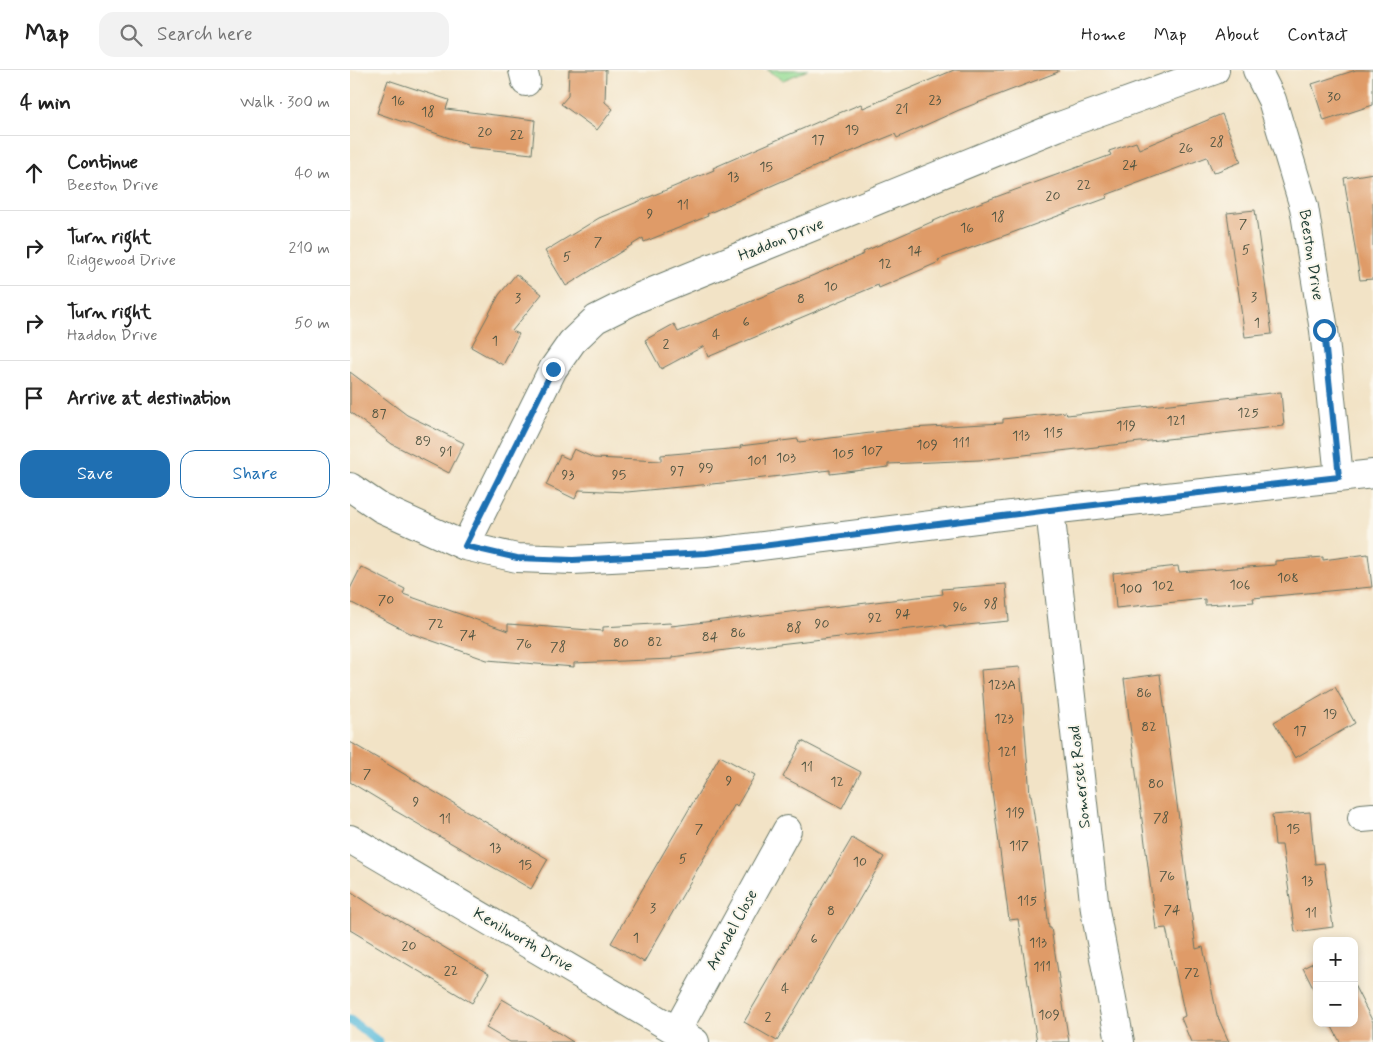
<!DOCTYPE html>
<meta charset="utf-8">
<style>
:root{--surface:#fff;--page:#f2f2f2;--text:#222;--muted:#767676;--line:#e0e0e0;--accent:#1f6fb2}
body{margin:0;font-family:Mynerve,sans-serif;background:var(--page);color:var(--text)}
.controls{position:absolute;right:15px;bottom:15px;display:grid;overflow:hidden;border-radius:10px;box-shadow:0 2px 8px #0003}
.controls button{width:45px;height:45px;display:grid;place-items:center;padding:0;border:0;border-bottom:1px solid var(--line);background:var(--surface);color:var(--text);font:25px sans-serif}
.stop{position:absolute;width:15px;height:15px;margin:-11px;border:4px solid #1f6fb2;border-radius:50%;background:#fff}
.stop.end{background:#1f6fb2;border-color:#fff;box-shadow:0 1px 5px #0008}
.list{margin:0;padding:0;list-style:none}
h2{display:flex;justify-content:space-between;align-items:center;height:65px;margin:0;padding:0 20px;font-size:21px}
h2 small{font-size:16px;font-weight:400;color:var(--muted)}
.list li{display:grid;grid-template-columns:32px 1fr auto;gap:15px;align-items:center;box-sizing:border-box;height:75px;padding:0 20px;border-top:1px solid var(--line)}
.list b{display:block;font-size:19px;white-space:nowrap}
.list p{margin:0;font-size:16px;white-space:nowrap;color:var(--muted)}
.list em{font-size:16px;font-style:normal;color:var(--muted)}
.actions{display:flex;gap:10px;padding:15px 20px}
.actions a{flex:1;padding:11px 0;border:1px solid var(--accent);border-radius:15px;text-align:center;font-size:18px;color:var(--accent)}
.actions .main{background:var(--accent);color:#fff}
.icon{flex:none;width:28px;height:28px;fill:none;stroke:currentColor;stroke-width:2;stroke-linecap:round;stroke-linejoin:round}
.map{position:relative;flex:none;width:1023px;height:972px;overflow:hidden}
header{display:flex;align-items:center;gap:30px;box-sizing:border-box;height:70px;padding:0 25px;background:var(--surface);border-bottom:1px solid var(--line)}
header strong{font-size:24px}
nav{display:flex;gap:28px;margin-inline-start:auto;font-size:18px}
.search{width:350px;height:45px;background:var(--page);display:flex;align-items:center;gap:12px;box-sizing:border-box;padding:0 18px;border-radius:15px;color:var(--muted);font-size:19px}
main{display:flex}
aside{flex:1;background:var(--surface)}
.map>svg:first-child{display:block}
.green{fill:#96dc95;stroke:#5a8c64}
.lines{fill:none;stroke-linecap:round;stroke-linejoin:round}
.stream{stroke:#5ebddc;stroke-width:9}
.building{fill:#df9b68}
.street-casing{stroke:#697767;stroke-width:30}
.street{stroke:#fff;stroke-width:28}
.route{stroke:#1f6fb2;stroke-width:6}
.labels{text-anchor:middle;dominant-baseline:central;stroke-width:4;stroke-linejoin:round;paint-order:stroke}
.number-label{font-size:14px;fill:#4f5441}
.street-label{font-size:16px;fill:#1f3d34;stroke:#fbf7ec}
</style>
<header>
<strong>Map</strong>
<div class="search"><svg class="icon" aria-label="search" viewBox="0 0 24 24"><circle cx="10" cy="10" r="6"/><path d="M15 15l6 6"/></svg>Search here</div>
<nav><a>Home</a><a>Map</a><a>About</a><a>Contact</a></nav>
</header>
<main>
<aside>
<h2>4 min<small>Walk · 300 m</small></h2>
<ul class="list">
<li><svg class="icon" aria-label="ahead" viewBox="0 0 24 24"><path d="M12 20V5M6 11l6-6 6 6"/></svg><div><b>Continue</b><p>Beeston Drive</p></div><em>40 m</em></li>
<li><svg class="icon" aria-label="right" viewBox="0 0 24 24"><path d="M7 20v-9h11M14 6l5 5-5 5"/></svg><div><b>Turn right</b><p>Ridgewood Drive</p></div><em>210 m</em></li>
<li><svg class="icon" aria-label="right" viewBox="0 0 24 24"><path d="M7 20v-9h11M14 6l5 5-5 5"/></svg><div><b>Turn right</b><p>Haddon Drive</p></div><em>50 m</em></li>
<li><svg class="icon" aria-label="arrive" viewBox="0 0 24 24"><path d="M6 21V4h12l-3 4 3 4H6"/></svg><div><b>Arrive at destination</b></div></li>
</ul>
<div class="actions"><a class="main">Save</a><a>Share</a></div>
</aside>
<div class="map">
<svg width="1023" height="972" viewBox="0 0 1023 972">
<rect width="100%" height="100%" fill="#fbf7ec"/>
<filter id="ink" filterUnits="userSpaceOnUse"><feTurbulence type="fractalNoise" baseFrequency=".02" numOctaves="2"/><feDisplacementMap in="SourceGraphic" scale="10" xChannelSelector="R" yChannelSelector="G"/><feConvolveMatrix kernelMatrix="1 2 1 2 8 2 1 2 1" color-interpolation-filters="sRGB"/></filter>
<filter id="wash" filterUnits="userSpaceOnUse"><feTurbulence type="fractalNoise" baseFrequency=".0096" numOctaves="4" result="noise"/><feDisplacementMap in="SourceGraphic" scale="20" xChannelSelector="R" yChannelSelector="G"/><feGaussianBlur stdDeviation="1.12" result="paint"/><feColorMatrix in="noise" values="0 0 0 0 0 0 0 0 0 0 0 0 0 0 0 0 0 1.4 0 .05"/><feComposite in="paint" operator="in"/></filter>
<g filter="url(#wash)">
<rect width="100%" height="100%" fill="#f2e3c6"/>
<path class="green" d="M417,0h41l-25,10z"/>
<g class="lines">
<path class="stream" d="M0,950l29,22"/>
</g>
<g id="blocks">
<path class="building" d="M219,0h37l-1,32 8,7 -16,21 -36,-26 7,-8z
M604,0h104v2l-99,38 -62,28 -2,-4 -67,27 -121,53 1,2 -64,26 -1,-4 -77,48 -21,-35 54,-33 115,-48 -1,-2 114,-50 34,-14 2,4z
M1006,0h17v35l-49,16 -12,-37z
M38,10l61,20 -3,9 89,11 -3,34 -65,-7v-3l-90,-31z
M872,44l19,48 -28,11 -6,-16 -101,38 1,3 -169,62 1,2 -60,26 -1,-3 -170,72 -4,-11 -43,23 -16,-29 29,-16 4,8 186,-78 -1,-2 89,-39 159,-58 -2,-4 27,-9 3,7z
M1023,103v106l-13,1 -16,-102z
M905,140l17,124 -27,3 -18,-124z
M166,204l26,20 -30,37 7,3 -16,31 -32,-18 28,-52z
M0,302l57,43 57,28 -15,30 -57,-29 -42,-32z
M931,322l3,34 -305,34 -91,4v3l-58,7v-4l-108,13 -95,9 -48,-2 -4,9 -29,-14 14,-30 9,4 5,-10 20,9 67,3v-6l80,-7 -1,-2 58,-7 1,3 111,-14 93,-5v-4l63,-7 1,3z
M1018,484l4,33 -119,11 1,4 -49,3v-6l-89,9 -3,-35 65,-7 1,6 96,-7v-4l48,-4v3z
M11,497l44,22 -2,5 105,37v-7l95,7v-4l67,-4 1,3 272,-32 -1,-5 64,-5 3,37 -64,6v-2l-219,25 -54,7v2l-98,4v4l-87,-7 -77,-27 -60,-31v-13z
M670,597l10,128h1l12,81 6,52h2l18,114h-32l-19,-123 -9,1 -21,-160 -7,-90z
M810,604l36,275 7,-2 14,68 12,27h-38l-10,-24 4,-2 -19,-88 -10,1 -32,-250z
M985,617l20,36 -60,35 -21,-36z
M452,671l59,31 -19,36 -59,-31z
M0,672l198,117 -17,30 -139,-80 1,-1 -43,-26z
M370,686l35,19 -18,31 -2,-2 -91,158 -33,-19z
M960,742l5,52 9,-1 9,64 -38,5 -13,-87h-7l-3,-30z
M502,768l32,19 -107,184 -33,-19z
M0,821l37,24 1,-1 101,60 -17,29 -122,-73z
M967,891v35l-14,-28z
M1004,915l19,37v20h-33l-10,-19h24z
M152,929l38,22 33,21h-63l-24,-14z"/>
</g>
</g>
<g filter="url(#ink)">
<use href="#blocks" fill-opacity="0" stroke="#697767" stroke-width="1"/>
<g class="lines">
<g class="street-casing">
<path id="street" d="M173,0l3,12
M907,0l15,30 32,107 20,123 15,147
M0,417l31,21 84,38 52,12 56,2 133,-7 344,-43 323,-36
M700,440l45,400 25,132
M115,476l88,-177 19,-27 24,-23 44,-22 417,-170 158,-57
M1012,748l11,-1
M0,769l345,203
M327,960l110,-200"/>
</g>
<use href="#street" class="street"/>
</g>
</g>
<g class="lines" filter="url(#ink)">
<path class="route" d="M203,299l-88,177 52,12 56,2 133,-7 344,-43 289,-33 -15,-147"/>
</g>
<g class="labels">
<g class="number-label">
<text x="984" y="27">30</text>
<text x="585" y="30">23</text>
<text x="48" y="31">16</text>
<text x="552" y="39">21</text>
<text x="78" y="42">18</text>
<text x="502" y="60">19</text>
<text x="135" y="62">20</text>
<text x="167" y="65">22</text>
<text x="468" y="70">17</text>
<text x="867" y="72">28</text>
<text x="836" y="78">26</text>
<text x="780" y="95">24</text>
<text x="416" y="97">15</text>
<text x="383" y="107">13</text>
<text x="734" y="115">22</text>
<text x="703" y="126">20</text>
<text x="333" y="135">11</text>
<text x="300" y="144">9</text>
<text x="648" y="147">18</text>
<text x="893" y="154">7</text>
<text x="617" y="158">16</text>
<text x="248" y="172">7</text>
<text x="896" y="180">5</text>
<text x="565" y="181">14</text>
<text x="217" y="187">5</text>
<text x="535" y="194">12</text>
<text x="481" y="217">10</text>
<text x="904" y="227">3</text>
<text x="168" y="228">3</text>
<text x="451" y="229">8</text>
<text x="396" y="252">6</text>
<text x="907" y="253">1</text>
<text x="366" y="265">4</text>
<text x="145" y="271">1</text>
<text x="316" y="274">2</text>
<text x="898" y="343">125</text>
<text x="29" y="344">87</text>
<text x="826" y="351">121</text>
<text x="776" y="356">119</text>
<text x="703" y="363">115</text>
<text x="671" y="366">113</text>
<text x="73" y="371">89</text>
<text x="611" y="373">111</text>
<text x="577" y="375">109</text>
<text x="522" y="381">107</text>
<text x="96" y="382">91</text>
<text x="493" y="384">105</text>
<text x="436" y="388">103</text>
<text x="407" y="391">101</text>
<text x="356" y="398">99</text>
<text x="327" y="401">97</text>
<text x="218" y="405">93</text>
<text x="269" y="405">95</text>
<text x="938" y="508">108</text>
<text x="890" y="515">106</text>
<text x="813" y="516">102</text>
<text x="781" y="519">100</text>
<text x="36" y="530">70</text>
<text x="641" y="534">98</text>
<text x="610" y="537">96</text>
<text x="553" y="544">94</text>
<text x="525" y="548">92</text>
<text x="86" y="554">72</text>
<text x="472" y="554">90</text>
<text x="444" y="558">88</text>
<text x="388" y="563">86</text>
<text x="118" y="565">74</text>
<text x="360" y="567">84</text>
<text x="305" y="572">82</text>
<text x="271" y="573">80</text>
<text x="174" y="574">76</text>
<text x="208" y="577">78</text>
<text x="652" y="615">123A</text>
<text x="794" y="623">86</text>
<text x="980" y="644">19</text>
<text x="654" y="649">123</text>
<text x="799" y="657">82</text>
<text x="950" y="661">17</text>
<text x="657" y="682">121</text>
<text x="457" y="697">11</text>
<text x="17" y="704">7</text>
<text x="379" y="711">9</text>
<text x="487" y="712">12</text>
<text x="806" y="714">80</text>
<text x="66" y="732">9</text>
<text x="665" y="743">119</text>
<text x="811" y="748">78</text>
<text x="95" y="749">11</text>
<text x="349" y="759">7</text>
<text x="943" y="759">15</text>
<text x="669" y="776">117</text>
<text x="145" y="778">13</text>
<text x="333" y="789">5</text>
<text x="510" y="792">10</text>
<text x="175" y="795">15</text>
<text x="817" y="806">76</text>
<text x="957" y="811">13</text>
<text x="677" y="831">115</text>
<text x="303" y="838">3</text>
<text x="822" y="840">74</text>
<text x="481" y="841">8</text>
<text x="961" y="843">11</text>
<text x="286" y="868">1</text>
<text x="464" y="869">6</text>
<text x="688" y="873">113</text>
<text x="59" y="876">20</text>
<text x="692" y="897">111</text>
<text x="101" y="901">22</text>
<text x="842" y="903">72</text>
<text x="435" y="919">4</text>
<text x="699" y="945">109</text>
<text x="418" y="947">2</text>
</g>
<g class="street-label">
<text transform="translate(431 170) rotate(-22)">Haddon Drive</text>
<text transform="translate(961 185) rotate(81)">Beeston Drive</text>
<text transform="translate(730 707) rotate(-96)">Somerset Road</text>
<text transform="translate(382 860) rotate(-61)">Arundel Close</text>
<text transform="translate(173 870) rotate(30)">Kenilworth Drive</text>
</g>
</g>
</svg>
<div class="controls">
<button>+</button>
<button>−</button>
</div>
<div class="stop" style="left:974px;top:260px"></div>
<div class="stop end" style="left:203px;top:299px"></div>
</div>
</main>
